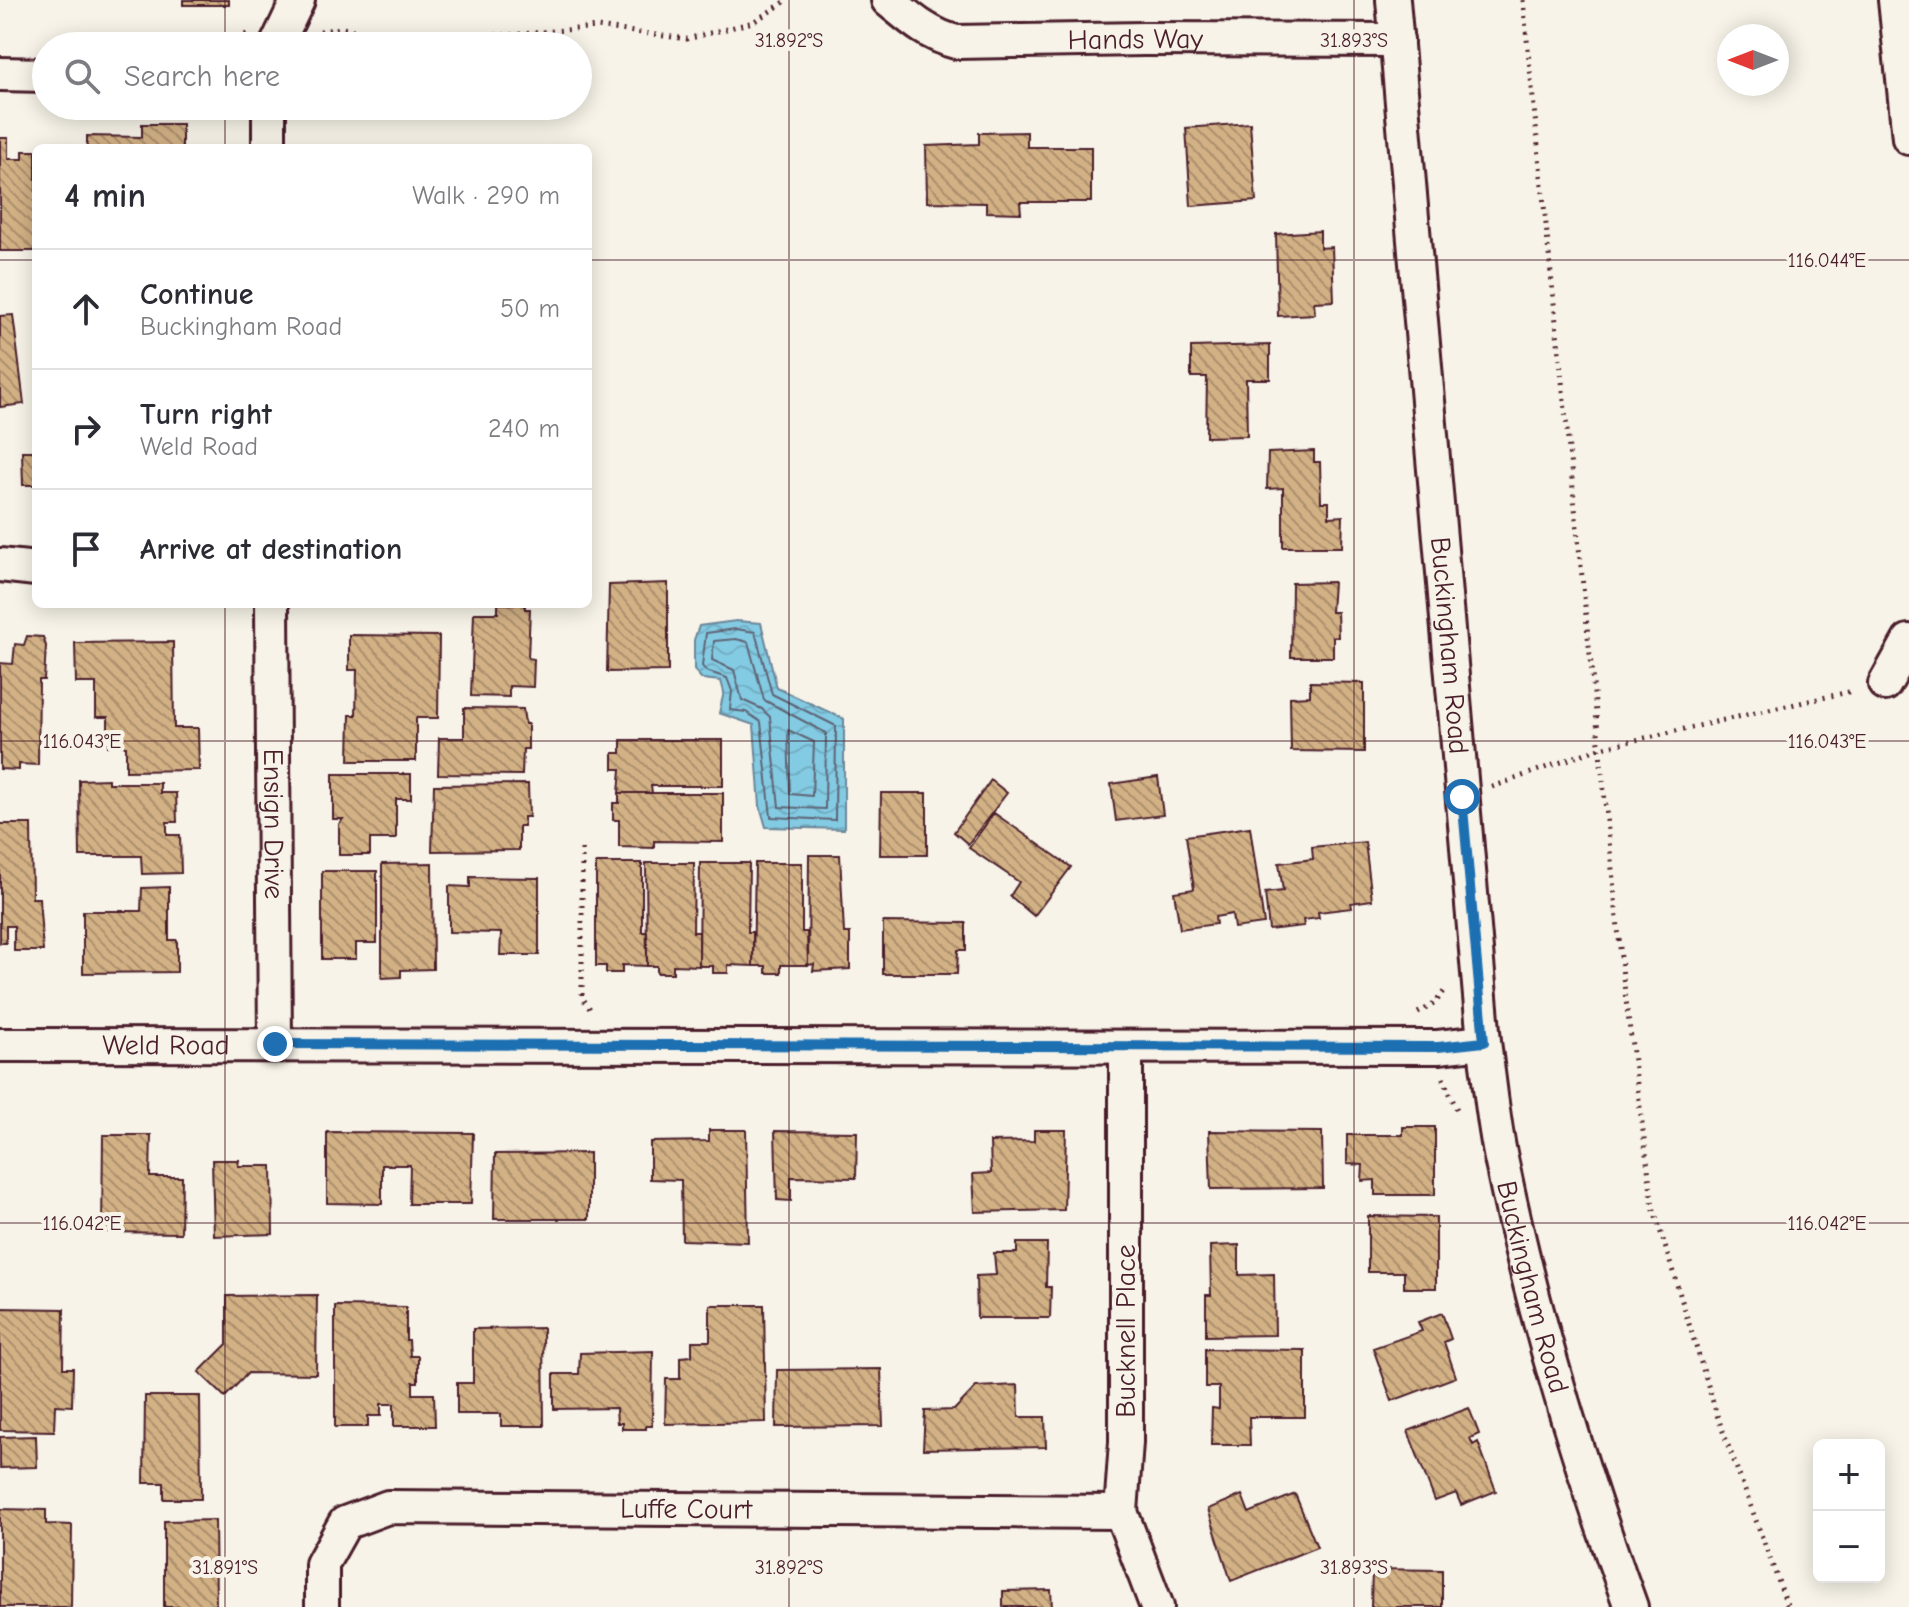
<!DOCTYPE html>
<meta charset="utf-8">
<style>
:root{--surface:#fff;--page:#f2f2f3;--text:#2b2b33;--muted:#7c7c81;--line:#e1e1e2}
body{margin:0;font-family:"Comic Neue",sans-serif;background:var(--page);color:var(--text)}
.controls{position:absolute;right:24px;bottom:24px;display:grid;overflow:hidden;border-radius:12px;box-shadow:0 4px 20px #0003}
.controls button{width:72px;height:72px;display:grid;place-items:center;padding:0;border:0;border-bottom:2px solid var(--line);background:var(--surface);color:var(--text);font:40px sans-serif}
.compass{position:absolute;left:1717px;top:24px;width:72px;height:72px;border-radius:50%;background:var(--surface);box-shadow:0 4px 20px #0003;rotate:270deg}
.stop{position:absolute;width:24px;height:24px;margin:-18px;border:6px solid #1f6fb2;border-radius:50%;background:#fff}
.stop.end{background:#1f6fb2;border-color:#fff;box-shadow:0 2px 8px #0008}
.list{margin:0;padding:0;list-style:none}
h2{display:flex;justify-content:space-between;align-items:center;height:104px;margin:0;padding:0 32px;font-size:34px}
h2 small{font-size:26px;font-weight:400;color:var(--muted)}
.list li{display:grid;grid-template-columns:52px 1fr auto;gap:24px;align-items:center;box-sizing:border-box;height:120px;padding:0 32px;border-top:2px solid var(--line)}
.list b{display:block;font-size:30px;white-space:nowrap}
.list p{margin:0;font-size:26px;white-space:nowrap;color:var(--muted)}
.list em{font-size:26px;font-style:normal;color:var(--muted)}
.icon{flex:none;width:44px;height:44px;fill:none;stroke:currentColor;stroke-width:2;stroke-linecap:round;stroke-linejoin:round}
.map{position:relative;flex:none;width:1909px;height:1607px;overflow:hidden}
.search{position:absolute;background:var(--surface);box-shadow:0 4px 20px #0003;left:32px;top:32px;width:560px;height:88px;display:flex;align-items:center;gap:20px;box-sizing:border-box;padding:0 28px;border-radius:44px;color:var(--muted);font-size:30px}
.panel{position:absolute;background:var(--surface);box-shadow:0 4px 20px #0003;left:32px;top:144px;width:560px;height:464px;border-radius:12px}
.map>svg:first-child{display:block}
.water{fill:url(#water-waves);stroke:#6c8699;stroke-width:2}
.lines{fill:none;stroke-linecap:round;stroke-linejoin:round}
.shore{stroke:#606475;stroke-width:2}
.building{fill:url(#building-back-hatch);stroke:#4a1f2b;stroke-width:2}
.street-casing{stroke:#4a1f2b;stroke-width:38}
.path{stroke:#4a1f2b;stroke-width:5;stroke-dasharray:2 6;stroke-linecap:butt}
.street{stroke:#f7f3e8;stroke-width:32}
.route{stroke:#1f6fb2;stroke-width:10}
.ticks{fill:none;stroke:#4a1f2b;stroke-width:2;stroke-opacity:0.45}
.labels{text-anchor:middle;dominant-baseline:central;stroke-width:8;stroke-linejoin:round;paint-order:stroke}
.street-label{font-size:28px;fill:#4a1f2b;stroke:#f7f3e8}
.ticks-label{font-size:20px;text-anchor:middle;fill:#4a1f2b;stroke:#f7f3e8;stroke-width:8;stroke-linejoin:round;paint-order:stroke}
</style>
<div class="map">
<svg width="1909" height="1607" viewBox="0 0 1909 1607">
<defs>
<pattern id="water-waves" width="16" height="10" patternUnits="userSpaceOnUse" patternTransform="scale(2)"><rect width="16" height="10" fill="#82cbe3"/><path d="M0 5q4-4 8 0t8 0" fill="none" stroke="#72aec3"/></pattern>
<pattern id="building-back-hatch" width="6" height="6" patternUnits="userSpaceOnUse" patternTransform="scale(2)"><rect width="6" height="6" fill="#d2b185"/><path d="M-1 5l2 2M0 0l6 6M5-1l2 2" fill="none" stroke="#ac8f6d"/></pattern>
</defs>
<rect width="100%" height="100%" fill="#f7f3e8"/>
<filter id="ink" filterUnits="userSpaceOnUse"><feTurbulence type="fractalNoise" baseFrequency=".0125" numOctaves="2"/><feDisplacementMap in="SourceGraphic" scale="16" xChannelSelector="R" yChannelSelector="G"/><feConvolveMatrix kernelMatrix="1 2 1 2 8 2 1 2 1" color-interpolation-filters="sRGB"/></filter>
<g filter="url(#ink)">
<path class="water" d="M736,621l25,2 16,65 67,31v110l-78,-2 -6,-21 -6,-81 -35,-12 5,-21 -3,-11 -19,-2 -8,-9v-30l5,-14z"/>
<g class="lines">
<path class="shore" d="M736,629l19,3 17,62 64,32 -1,94 -64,-3 -10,-95 -15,-10 -16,-2 2,-19 -5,-13 -21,-7 -4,-5 4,-33z
M736,639l12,3 16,58 62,33 -1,76 -46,-2 -9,-90 -8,-8 -20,-9 -8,-30 -22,-10 2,-19z
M788,730l26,12 -2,54 -22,-2z"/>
</g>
<path class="building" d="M183,0h46v5h-46z
M1250,123l6,78 -65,5 -5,-78z
M142,124h40v24h-95v-12l55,1z
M1027,132v15h64v55h-71l1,11 -35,-1v-9l-59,-1 -1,-56 53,-2v-11z
M0,138h8v21h15v-8h13v100h-36z
M1320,231v17l12,-1 2,54 -20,1 1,12 -37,2 -2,-82z
M13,315l11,89 -24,3v-91z
M1270,345v34h-24l1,57 -41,1 1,-60h-16v-30z
M22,451h14v34h-13z
M1314,451v11h6l1,40h8v15l14,-1 -1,31h-59v-59l-16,1 1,-36z
M1333,582l-2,30h6l1,25h-5v20h-42l1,-74z
M668,583v88l-61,1 2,-87z
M498,604h27v5h5l-2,49 6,1 -1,28 -24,-1v11l-38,-1 3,-83h24z
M349,635l90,1 -1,82h-22v43h-67l1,-46h6l1,-45h-8z
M27,636l16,1 3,9 -2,34h-5l-1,85 -19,-1v6l-19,-1v-106l13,1 2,-20 9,1z
M173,642l1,86h24l1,42 -73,1v-25h-18v-29h-12v-34h-20l-1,-40z
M1310,682l54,1v69l-73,-1 -1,-54 20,-1z
M464,708l59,1 2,15h3v25h-5l-1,26 -84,-1 1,-36h25z
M621,740h102v46h-72l1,7h-33l2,-24h-8v-16h8z
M333,774h78v25h-15v40h-26v16h-31v-31l4,-5h-10z
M1158,777l5,38 -47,6 -5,-37z
M108,779v4h52v10h16l1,29h-10v13h13l1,38 -39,1 -1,-18h-61l-1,-76z
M991,780l16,13 -39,51 -14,-12z
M528,784l1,33h-5v9h-5v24l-87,1 2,-66z
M619,793h104v49l-69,-1v7l-35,-1v-27h-6v-17h6z
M881,793h46v62h-47z
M994,813l77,54 -37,49 -24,-20 9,-14 -50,-34z
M0,824h31l1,74h7l4,53h-29v-25h-8v17h-6z
M1250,827l14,97 -30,4 -2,-14 -17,3 1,7 -36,5 -6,-37 20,-3 -8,-53z
M1365,842l7,58 -21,3 1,5 -34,4 1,6 -16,2 1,6 -35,4 -4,-37 18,-2 -4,-28 34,-4 -1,-12z
M809,855h31l4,78h6v36l-37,2 1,-7 -6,1z
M432,863l1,106 -32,1v7l-19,1v-114z
M596,863h46v69h5v34l-25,-1v8h-16v-7h-10z
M646,863h48l-1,69h6v34l-26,-1v8h-16v-7h-10z
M700,863h49l-1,69h5v34l-25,-1v8h-15v-7h-14z
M755,863h47v69h5l1,33h-27v8h-15v-7h-13z
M322,871h55v72h-21v16h-34z
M470,877l69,1v77h-39l1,-22 -52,-1v-46l21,1z
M169,887v53h8v32l-94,1v-62h58l1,-23z
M883,922l83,1v27h-8l-1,24h-74z
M1403,1127h32v68h-60v-15l-13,1 1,-16 -16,-1v-29h56z
M709,1130h37l2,112 -66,-2 -1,-60 -31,-1v-37l59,-1z
M1034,1130h32l-2,80 -89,2 -2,-38 18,-1 -1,-31 44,-1z
M775,1131l82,1 -1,46 -65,-1v24l-14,-1z
M1209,1131l113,1 1,56 -112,1z
M327,1132l146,1 -2,71h-62l1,-39h-28v39l-55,-1z
M103,1135h48l-1,42h32l-1,56 -79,-1z
M589,1153v66h-95l1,-65z
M212,1160h27l-1,6h34l1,68 -59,2z
M1368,1216l68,1v71h-32v-16h-36z
M1017,1243h30l-1,44h5l-1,31h-73l-1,-42 20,-1 -2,-22h23z
M1239,1245v30l35,-1 1,61 -69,1v-41h5l-1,-49z
M317,1295l-1,79 -68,-1 -23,24 -26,-25 28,-28v-48z
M710,1305h54l2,117 -101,2 1,-45h14v-22l12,-1v-15h18z
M335,1306l71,1v33h3l1,16h8v26h-5v12h21l1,32h-41v-22h-13v12h-13v11h-33z
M0,1308l64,1 -1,59h10l-1,38 -17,-1 -1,26 -54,-1z
M1442,1313l9,26 -7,3 12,35 -64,24 -19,-53 49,-17 -4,-9z
M543,1328l1,98h-43v-12h-44v-31h16v-54z
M1205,1349l100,1v67h-56l1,28h-39l1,-37 7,1v-22h-14z
M653,1351l-1,75h-6v3h-24v-6h-5l-1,-15 -62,1v-35h25l1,-21z
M881,1369l2,57 -107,1 1,-57z
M1018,1385l1,32h26l1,30 -123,2 2,-38 29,-1 22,-23z
M145,1396h55l1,103h-37v-16h-20z
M1469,1408l10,26 -9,4 3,7 5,-3 18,49 -35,14 -5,-12 -21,8 -27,-70z
M36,1436l1,31 -37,1v-31z
M1295,1494l22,53 -86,34 -23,-72 34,-14 7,18z
M0,1509l46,1v14l26,1 -1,82h-71z
M215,1520l1,87h-52v-86z
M1372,1569l70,1v37h-71z
M1051,1590l1,17h-49v-16z"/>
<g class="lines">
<g class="street-casing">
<g id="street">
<path id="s1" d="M888,0c22,18 40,35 68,42l188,-3 253,1"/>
<path id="s2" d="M1393,0l91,1042c6,40 9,81 18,121 31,151 76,299 129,444"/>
<path d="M1895,0l14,138"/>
<path d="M276,46l22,-46"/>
<path d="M0,74l46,1"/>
<path d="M269,106v42"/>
<path d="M0,565l36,4"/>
<path id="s3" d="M272,604l3,440"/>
<path d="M1885,684l24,-43"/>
<path id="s4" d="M0,1045l1438,2 46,-5"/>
<path d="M1126,1047v395l-5,70 36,95"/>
<path id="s5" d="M322,1607v-43l23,-41 43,-16 733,5"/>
</g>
</g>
<path class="path" d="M1523,0l100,977 30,230 65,211 70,189
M320,31l22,-3 44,8 125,-1 86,-8 90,12 66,-17 35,-22
M54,42l175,-1 18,-7
M1492,787l108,-39 253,-57
M582,849v148l10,15
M1418,1013l16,-9 12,-15
M1443,1078l15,34"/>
<use href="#street" class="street"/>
</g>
</g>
<g class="lines" filter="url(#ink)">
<path class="route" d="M275,1044l1163,3 46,-5 -22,-245"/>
</g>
<path class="ticks" d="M225,0v46M789,0v1607M1354,0v1607M225,106v42M0,260h36M588,260h1321M225,604v1003M0,741h1909M0,1223h1909"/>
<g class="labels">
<g class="street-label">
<text stroke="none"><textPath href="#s1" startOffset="260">Hands Way</textPath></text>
<text stroke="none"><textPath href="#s2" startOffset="648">Buckingham Road</textPath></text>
<text stroke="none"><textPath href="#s3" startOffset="220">Ensign Drive</textPath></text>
<text stroke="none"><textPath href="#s4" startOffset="166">Weld Road</textPath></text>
<text stroke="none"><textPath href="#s2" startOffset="1296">Buckingham Road</textPath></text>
<text transform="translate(1126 1331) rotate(-90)">Bucknell Place</text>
<text stroke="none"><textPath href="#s5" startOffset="434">Luffe Court</textPath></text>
</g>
</g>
<g class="ticks-label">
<text x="789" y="47">31.892°S</text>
<text x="1354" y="47">31.893°S</text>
<text x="1827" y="267">116.044°E</text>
<text x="1827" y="748">116.043°E</text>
<text x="82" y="748">116.043°E</text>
<text x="1827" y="1230">116.042°E</text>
<text x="82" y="1230">116.042°E</text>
<text x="225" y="1574">31.891°S</text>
<text x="789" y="1574">31.892°S</text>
<text x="1354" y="1574">31.893°S</text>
</g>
</svg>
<div class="controls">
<button>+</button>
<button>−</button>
</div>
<svg class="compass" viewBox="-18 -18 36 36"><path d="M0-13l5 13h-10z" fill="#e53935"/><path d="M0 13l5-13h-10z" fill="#7c7c81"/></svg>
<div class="stop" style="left:1462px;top:797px"></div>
<div class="stop end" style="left:275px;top:1044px"></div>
<div class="search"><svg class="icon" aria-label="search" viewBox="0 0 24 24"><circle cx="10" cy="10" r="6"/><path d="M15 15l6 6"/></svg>Search here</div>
<section class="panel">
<h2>4 min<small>Walk · 290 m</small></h2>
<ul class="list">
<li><svg class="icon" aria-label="ahead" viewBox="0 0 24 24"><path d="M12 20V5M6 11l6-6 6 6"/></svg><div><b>Continue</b><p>Buckingham Road</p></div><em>50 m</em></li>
<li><svg class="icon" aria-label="right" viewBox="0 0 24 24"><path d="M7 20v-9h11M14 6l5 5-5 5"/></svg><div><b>Turn right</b><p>Weld Road</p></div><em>240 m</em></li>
<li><svg class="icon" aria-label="arrive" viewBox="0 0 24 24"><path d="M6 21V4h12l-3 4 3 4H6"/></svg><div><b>Arrive at destination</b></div></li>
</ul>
</section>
</div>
